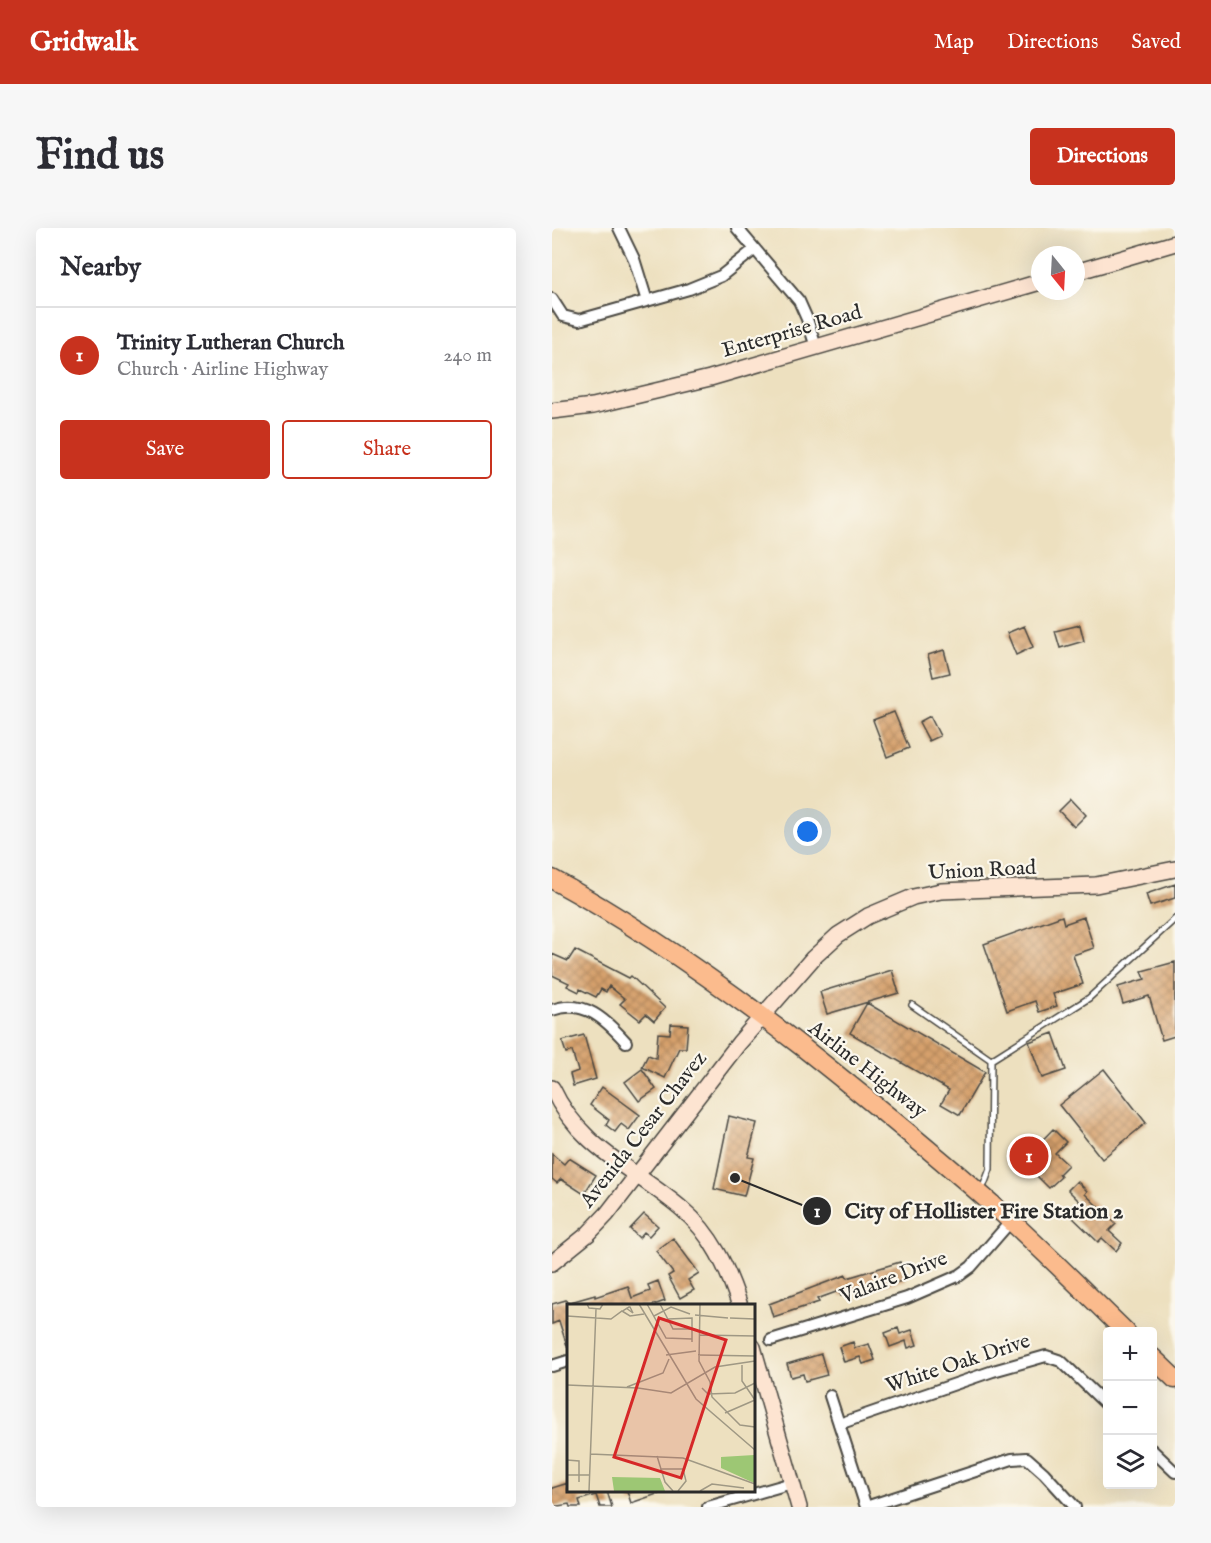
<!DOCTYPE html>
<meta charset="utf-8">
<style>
:root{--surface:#fff;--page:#f7f7f7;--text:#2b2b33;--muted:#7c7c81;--line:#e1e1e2;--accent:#c8321e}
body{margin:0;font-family:"IM FELL English",serif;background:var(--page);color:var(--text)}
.controls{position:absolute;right:18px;bottom:18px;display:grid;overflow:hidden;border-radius:6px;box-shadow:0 6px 24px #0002}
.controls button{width:54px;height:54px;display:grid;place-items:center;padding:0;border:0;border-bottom:2px solid var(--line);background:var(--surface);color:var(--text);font:30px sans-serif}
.compass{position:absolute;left:479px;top:18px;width:54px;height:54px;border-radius:50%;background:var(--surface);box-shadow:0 6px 24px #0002;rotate:162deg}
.you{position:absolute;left:256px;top:604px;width:21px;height:21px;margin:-15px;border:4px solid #fff;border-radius:50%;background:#1a73e8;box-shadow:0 0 0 9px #1a73e833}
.badge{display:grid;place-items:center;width:39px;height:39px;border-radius:50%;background:var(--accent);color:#fff;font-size:20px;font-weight:700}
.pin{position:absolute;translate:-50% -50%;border:3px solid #fff;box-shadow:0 2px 6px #0006}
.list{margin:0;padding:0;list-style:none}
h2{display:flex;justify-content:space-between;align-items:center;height:78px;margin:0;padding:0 24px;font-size:26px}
h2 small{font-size:20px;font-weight:400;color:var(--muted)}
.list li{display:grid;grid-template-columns:39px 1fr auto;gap:18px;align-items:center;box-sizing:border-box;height:96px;padding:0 24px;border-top:2px solid var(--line)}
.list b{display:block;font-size:22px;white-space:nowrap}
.list p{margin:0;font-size:20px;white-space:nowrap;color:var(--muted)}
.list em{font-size:20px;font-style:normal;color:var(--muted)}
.actions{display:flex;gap:12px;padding:18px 24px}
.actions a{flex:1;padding:14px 0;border:2px solid var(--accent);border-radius:6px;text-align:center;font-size:21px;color:var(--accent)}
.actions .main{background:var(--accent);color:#fff}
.icon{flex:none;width:33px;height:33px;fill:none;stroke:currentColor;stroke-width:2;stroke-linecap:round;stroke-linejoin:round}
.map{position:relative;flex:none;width:623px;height:1279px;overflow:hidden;border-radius:6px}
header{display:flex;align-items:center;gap:36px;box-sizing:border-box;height:84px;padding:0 30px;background:var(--accent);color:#fff}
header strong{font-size:28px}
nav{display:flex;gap:33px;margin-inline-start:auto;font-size:21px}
.intro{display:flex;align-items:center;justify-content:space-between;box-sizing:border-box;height:144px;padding:0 36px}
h1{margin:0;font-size:42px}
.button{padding:15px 27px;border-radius:6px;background:var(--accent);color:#fff;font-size:21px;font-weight:700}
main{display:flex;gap:36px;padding:0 36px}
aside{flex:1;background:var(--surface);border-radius:6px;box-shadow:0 6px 24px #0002}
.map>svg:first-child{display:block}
.building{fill:url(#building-cross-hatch)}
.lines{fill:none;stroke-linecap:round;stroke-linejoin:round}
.lane-casing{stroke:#484641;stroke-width:8}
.street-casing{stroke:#484641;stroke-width:14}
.secondary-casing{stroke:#484641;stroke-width:18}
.primary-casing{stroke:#484641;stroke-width:21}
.lane{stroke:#fff;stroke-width:5}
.street{stroke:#fff;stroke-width:10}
.secondary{stroke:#fde4d1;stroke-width:15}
.primary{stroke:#fbbb8d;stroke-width:18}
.labels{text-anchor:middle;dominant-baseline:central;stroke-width:4.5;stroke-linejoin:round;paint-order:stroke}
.street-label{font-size:21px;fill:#2b2b2b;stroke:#fbf7ec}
.inset-road{fill:none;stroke:#9f9884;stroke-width:1.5}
.view{fill:#d62828;fill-opacity:0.15;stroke:#d62828;stroke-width:3}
.inset-edge{fill:none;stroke:#2b2b2b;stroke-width:3}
.leader{fill:none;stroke:#2b2b2b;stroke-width:2}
.callout-dot{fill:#2b2b2b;stroke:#fbf7ec;stroke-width:2}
.mark-label{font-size:18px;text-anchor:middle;font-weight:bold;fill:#fff}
.callout-label{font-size:22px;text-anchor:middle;font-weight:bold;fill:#2b2b2b;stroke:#fbf7ec;stroke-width:4.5;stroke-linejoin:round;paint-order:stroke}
</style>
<header>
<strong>Gridwalk</strong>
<nav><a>Map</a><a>Directions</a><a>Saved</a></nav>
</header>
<div class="intro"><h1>Find us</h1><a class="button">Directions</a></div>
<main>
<aside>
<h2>Nearby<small></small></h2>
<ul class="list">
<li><span class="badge">1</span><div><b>Trinity Lutheran Church</b><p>Church · Airline Highway</p></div><em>240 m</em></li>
</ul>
<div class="actions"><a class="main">Save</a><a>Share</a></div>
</aside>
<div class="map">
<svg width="623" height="1279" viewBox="0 0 623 1279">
<defs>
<pattern id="building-cross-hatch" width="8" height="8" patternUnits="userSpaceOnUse" patternTransform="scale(1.5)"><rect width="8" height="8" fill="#d6a06c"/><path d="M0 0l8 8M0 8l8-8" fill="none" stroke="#ae8359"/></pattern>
</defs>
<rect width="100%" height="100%" fill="#fbf7ec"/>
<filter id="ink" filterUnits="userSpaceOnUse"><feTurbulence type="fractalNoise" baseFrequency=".0167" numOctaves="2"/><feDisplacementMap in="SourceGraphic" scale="12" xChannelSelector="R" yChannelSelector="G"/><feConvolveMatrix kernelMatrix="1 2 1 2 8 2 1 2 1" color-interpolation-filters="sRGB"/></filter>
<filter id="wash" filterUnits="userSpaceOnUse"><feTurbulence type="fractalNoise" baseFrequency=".008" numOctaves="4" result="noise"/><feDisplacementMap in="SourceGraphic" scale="24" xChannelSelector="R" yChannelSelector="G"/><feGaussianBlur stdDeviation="1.35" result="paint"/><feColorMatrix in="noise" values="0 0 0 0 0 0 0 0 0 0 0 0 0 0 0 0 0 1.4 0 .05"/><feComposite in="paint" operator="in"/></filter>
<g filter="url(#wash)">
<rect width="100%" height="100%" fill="#ede0bf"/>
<g id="blocks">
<path class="building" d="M528,397l4,16 -24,7 -5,-17z
M472,398l9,21 -17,8 -9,-22z
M392,422l6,23 -17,4 -5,-22z
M342,484l15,36 -22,9 -14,-37z
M378,488l10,20 -11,5 -10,-19z
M519,571l15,16 -12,12 -15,-16z
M623,656v14l-25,8 -4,-12z
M510,688l2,8 20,-7 10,31 -21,7 10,29 -30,10 4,12 -18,6 -4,-11 -28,10 -23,-67z
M23,722l54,28 2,-2 34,32 -11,13 -8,-7 -6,6 -20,-16 5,-5 -16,-13 -3,6 -5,-3 -5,8 -16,-8 -1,3 -12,-6 2,-3 -17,-8v-21l16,7z
M623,734v74l-13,4 -13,-44 -26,8 -5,-17 27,-8 -3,-8z
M340,742l7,23 -72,21 -7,-22z
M315,775l118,69 -25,43 -19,-11 8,-14 -99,-57z
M119,796l17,1 -2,23h-7l-14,30 -23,-11 6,-12 8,3 2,-25 12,1z
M501,805l13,37 -24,8 -13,-36z
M32,807l12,44 -23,7 -3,-12 8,-3 -6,-20 -6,2 -4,-12z
M90,841l14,20 -17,12 -14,-19z
M552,841l42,54 -44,36 -43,-54z
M50,859l38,28 -11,15 -8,-6 -6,8 -9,-7 3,-5 -19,-15z
M177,888l28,7 -9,34 6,1 -10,38 -30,-7z
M501,901l13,13 -11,11 13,12 -9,9 2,3 -12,11 -27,-27z
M0,926l12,10 5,-6 27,17 -12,19 -23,-15 -4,4 -5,-4z
M525,953l10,10 -2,3 31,30 -7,7 13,12 -6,8 -14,-13 -4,4 -27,-26 11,-12 -14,-14z
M92,986l14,12 -9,10 -5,-4 -5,6 -9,-9z
M121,1010l26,35 -11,7 6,10 -14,8 -12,-22 5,-3 -17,-22z
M348,1034l6,18 -39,10 -1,-3 -25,9 -2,-5 -22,8 2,3 -46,15 -4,-13 77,-29 1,3z
M106,1053l7,20 -14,5h-83v40h-1l-8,-25 -7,3v-20l14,-4 1,3 28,-8v2l33,-11 4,12 18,-7 -2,-6z
M346,1100l2,6 12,-4 5,15 -9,3 -2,-7 -16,6 -5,-14z
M301,1114l2,6 14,-4 6,16 -12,4 -3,-7 -16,5 -5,-15z
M269,1126l6,21 -22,6 -2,-7 -12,3 -4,-13z
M16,1255v8h39l5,16h-12l-4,-12 -17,5 2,7h-11l-1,-3 -17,3v-19z
M75,1263h36v1l-32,11z"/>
</g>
</g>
<g filter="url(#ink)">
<use href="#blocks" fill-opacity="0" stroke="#484641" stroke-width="1.5"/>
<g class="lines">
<g class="lane-casing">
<path id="lane" d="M360,777l79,55
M430,962l8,-21 1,-109 98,-62 86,-79"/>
</g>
<g class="street-casing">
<path id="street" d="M67,0l15,31 13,42
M185,0l62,73 8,18 9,28
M0,71l11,17 16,4 110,-31 32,-13 34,-27
M0,782c32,-12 54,10 74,32
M219,1112l136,-42 53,-23 11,-8 40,-46
M0,1138l16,-5
M278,1168l36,111
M287,1196l154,-53 53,-15 15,5 47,45
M600,1222l23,22
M156,1279l84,-24
M314,1279l146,-48 15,-1 17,15 31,34"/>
</g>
<g class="secondary-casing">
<path id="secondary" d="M524,44l99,-29
M0,183l41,-5 117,-28 330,-96
M0,860c28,61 82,80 130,121 30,25 46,60 58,97
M0,1035l36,-29 19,-20 132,-171 74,-85 25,-23 30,-19 45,-19 28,-6 155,-6 79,-16
M201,1119l46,160"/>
</g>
<g class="primary-casing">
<path id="primary" d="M0,651c88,48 170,106 249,167 72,57 142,114 210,175 39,36 77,74 115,111
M600,1129l23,22"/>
</g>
<use href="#lane" class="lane"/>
<use href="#street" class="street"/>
<use href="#secondary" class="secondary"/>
<use href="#primary" class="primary"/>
</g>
</g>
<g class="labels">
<g class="street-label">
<text transform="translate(240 104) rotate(-16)">Enterprise Road</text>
<text transform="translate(430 643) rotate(-3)">Union Road</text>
<text transform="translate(315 842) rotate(38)">Airline Highway</text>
<text transform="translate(92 902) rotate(-52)">Avenida Cesar Chavez</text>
<text transform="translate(342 1050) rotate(-21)">Valaire Drive</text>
<text transform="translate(406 1136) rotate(-18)">White Oak Drive</text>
</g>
</g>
<g transform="translate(15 1076)">
<rect width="188" height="188" fill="#ede0bf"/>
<path d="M187,151v28l-33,-15v-11zM45,173l48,1 5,13h-51z" fill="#9dc774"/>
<path class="inset-road" d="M20,0l2,4 11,1 3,-5M72,0l57,95 59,51M80,0l19,34 26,1M93,0l13,25h19M133,0l-1,57 11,21 2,15 28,28 15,2M56,7l1,-1 5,-3h1l3,6 -7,-5M128,11l33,3M0,12l44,3 11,-8 8,5 14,-2M87,12l17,-9 19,7M163,14l25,1M101,15l24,-1v24M132,31l56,1M99,51l30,-4M131,51l57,1M175,61v16l13,19M0,81l71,3 33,5 44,-26 40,-6M60,83l36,-14 6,-14M135,84l6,6 27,-1 20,-10M158,109l30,-13M23,150l93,4 72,26M90,152l8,26 8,9M0,156l12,1v21M93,165h23l3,12 -8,10M0,171h22M22,187l7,-182M133,187l12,-7 32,4"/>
<path class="view" d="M92,14l67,22 -45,138 -67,-21z"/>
<rect width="188" height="188" class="inset-edge"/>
</g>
<path class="leader" d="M183 950L265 983"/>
<g class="callout-dot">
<circle cx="183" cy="950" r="6"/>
<circle cx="265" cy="983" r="15"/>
</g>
<g class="mark-label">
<text x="265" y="989">1</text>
</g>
<g class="callout-label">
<text x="432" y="990">City of Hollister Fire Station 2</text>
</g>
</svg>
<div class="controls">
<button>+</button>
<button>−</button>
<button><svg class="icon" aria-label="layers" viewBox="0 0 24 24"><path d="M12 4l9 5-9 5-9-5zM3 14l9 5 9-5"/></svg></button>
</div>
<svg class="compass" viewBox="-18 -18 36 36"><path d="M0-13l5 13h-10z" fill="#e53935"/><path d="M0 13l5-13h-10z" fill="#7c7c81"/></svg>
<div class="you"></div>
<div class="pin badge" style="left:477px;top:928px">1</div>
</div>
</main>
